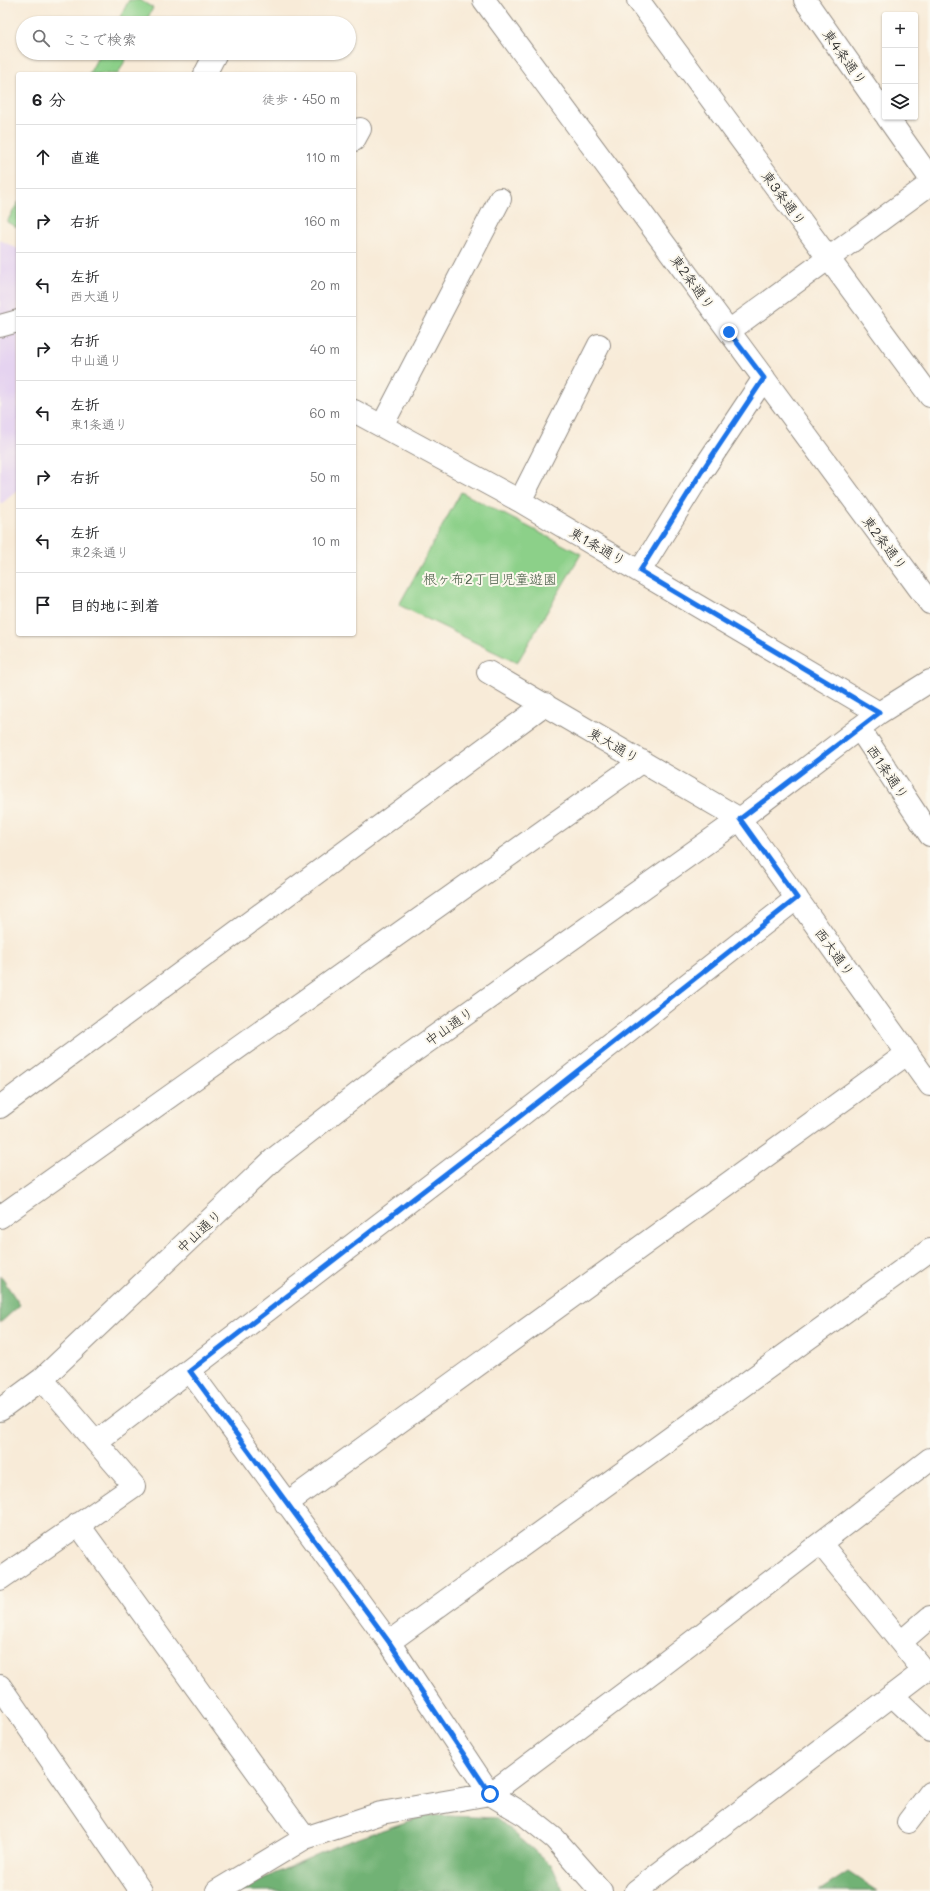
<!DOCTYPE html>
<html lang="ja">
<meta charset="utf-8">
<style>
:root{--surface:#fff;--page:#f6f6f6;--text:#202124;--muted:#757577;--line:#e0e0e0}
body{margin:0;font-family:Mali,"Klee One",sans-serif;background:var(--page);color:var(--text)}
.controls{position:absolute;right:12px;top:12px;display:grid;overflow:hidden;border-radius:4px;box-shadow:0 1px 3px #0004}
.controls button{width:36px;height:36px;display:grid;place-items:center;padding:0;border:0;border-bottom:1px solid var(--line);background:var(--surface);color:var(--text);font:20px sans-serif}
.stop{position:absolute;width:12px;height:12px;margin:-9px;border:3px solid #1a73e8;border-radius:50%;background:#fff}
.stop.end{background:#1a73e8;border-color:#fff;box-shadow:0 1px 4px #0008}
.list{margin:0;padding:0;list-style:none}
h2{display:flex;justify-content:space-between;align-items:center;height:52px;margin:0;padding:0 16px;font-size:17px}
h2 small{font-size:13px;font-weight:400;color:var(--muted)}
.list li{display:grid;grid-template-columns:26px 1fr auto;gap:12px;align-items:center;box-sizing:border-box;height:64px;padding:0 16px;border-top:1px solid var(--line)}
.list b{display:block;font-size:15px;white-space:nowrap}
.list p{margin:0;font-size:13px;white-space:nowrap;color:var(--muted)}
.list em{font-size:13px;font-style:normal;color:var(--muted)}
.icon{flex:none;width:22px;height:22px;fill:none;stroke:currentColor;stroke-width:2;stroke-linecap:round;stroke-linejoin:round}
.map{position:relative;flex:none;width:930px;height:1891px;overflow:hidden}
.search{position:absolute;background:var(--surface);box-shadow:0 1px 3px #0004;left:16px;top:16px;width:340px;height:44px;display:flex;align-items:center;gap:10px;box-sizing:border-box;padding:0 14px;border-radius:22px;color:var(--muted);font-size:15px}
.panel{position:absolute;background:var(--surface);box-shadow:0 1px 3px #0004;left:16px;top:72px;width:340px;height:564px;border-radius:4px}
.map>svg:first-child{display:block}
.built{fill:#e5d3f0}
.green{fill:#8cd089;stroke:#5c7e5a}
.forest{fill:#71b275;stroke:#4e6e50}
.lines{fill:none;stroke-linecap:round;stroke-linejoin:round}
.minor-casing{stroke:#928b82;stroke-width:24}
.minor{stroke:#fff;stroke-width:22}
.route{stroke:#1a73e8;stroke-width:5}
.labels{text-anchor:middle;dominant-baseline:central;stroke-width:4;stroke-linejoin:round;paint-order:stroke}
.street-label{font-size:14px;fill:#2b2b2b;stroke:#fbf7ec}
.park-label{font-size:14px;fill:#485d47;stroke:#fbf7ec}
</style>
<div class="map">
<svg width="930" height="1891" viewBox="0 0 930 1891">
<rect width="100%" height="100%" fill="#fbf7ec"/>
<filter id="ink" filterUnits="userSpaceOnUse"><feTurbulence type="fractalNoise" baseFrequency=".025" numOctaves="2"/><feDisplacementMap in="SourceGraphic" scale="8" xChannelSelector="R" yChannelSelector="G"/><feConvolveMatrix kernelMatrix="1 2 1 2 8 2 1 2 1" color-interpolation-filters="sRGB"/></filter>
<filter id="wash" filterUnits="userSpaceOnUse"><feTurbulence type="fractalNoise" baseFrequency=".012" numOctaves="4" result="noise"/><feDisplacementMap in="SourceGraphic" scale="16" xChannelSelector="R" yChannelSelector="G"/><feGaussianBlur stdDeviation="0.9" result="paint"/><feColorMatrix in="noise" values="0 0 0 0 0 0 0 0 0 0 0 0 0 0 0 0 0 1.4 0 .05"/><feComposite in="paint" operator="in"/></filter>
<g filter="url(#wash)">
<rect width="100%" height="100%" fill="#f8ebd8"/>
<path class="built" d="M0,240l18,9v241l-18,15z"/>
<path class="green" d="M129,0h11l13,8 -8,15h-28z
M100,53h29l-11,21h-29z
M18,202v26l-11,-6z
M461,492l120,62 -64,109 -118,-58z"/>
<path class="forest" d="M0,1275l20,30 -20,18z
M426,1815l71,3 55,48 12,25h-328l100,-45z
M848,1872l29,19h-58z"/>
</g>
<g filter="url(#ink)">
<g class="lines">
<g class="minor-casing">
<path id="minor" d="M484,0l446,603
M638,0l292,396
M805,0l80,114
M205,74l11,-21
M887,117l43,61
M354,140l6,-11
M0,326l18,-5
M729,331l201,-147
M354,411l166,90 359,212
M382,426l118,-227
M520,501l79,-156
M640,571l62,-100 62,-93
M488,672l252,147 190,266
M859,728l71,107
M0,1107l545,-403
M0,1217l642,-456
M190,1371l199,271 101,152 168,-126 272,-209
M0,1410l42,-31 233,-221 121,-94 344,-245 139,-106 51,-32
M96,1442l423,-325 278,-219
M286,1504l622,-451
M78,1524l227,314
M0,1579l134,-93 -92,-107
M389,1642l541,-392
M901,1642l29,-25
M0,1686l141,205
M892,1695l38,36
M908,1822l22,-29
M217,1891l88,-53 76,-25 109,-19 35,21 30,24 46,52
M636,1891l288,-220 -103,-127"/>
</g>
<use href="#minor" class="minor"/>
</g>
</g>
<g class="lines" filter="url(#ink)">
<path class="route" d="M490,1794l-101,-152 -199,-271 329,-254 278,-219 -57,-79 139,-106 -239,-142 62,-100 62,-93 -35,-46"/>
</g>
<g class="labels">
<g class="street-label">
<text transform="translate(845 57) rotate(55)">東4条通り</text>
<text transform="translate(784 198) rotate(54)">東3条通り</text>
<text transform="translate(693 282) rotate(54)">東2条通り</text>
<text transform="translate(885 543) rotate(53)">東2条通り</text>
<text transform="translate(598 546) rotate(30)">東1条通り</text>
<text transform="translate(614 745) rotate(30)">東大通り</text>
<text transform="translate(888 772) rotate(56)">西1条通り</text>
<text transform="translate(835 952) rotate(54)">西大通り</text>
<text transform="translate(449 1026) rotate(-35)">中山通り</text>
<text transform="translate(199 1231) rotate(-43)">中山通り</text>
</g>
<g class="park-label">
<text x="490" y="578">根ヶ布2丁目児童遊園</text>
</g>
</g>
</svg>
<div class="controls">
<button>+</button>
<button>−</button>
<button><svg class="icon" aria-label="layers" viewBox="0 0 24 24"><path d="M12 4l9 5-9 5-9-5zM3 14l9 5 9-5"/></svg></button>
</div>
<div class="stop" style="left:490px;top:1794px"></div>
<div class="stop end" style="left:729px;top:332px"></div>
<div class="search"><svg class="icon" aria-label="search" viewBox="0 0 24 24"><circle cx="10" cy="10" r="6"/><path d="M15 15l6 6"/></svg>ここで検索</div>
<section class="panel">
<h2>6 分<small>徒歩 · 450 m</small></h2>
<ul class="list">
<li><svg class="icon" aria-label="ahead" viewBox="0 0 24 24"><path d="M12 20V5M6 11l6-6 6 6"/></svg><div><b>直進</b></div><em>110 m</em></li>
<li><svg class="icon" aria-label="right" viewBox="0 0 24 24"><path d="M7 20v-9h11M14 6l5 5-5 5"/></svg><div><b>右折</b></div><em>160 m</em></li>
<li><svg class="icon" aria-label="left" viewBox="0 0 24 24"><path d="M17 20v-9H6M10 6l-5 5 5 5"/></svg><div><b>左折</b><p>西大通り</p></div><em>20 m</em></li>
<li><svg class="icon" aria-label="right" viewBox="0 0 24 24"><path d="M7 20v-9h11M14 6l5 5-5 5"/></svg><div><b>右折</b><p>中山通り</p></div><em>40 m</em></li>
<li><svg class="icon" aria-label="left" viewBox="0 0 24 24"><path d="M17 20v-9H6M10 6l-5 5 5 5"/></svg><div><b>左折</b><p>東1条通り</p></div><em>60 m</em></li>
<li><svg class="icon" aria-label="right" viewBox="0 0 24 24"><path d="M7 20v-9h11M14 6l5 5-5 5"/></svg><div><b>右折</b></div><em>50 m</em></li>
<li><svg class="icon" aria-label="left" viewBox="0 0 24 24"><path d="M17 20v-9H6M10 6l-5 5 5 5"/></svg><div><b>左折</b><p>東2条通り</p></div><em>10 m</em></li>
<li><svg class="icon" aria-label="arrive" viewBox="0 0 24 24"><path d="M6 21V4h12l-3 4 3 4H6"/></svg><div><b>目的地に到着</b></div></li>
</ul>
</section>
</div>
